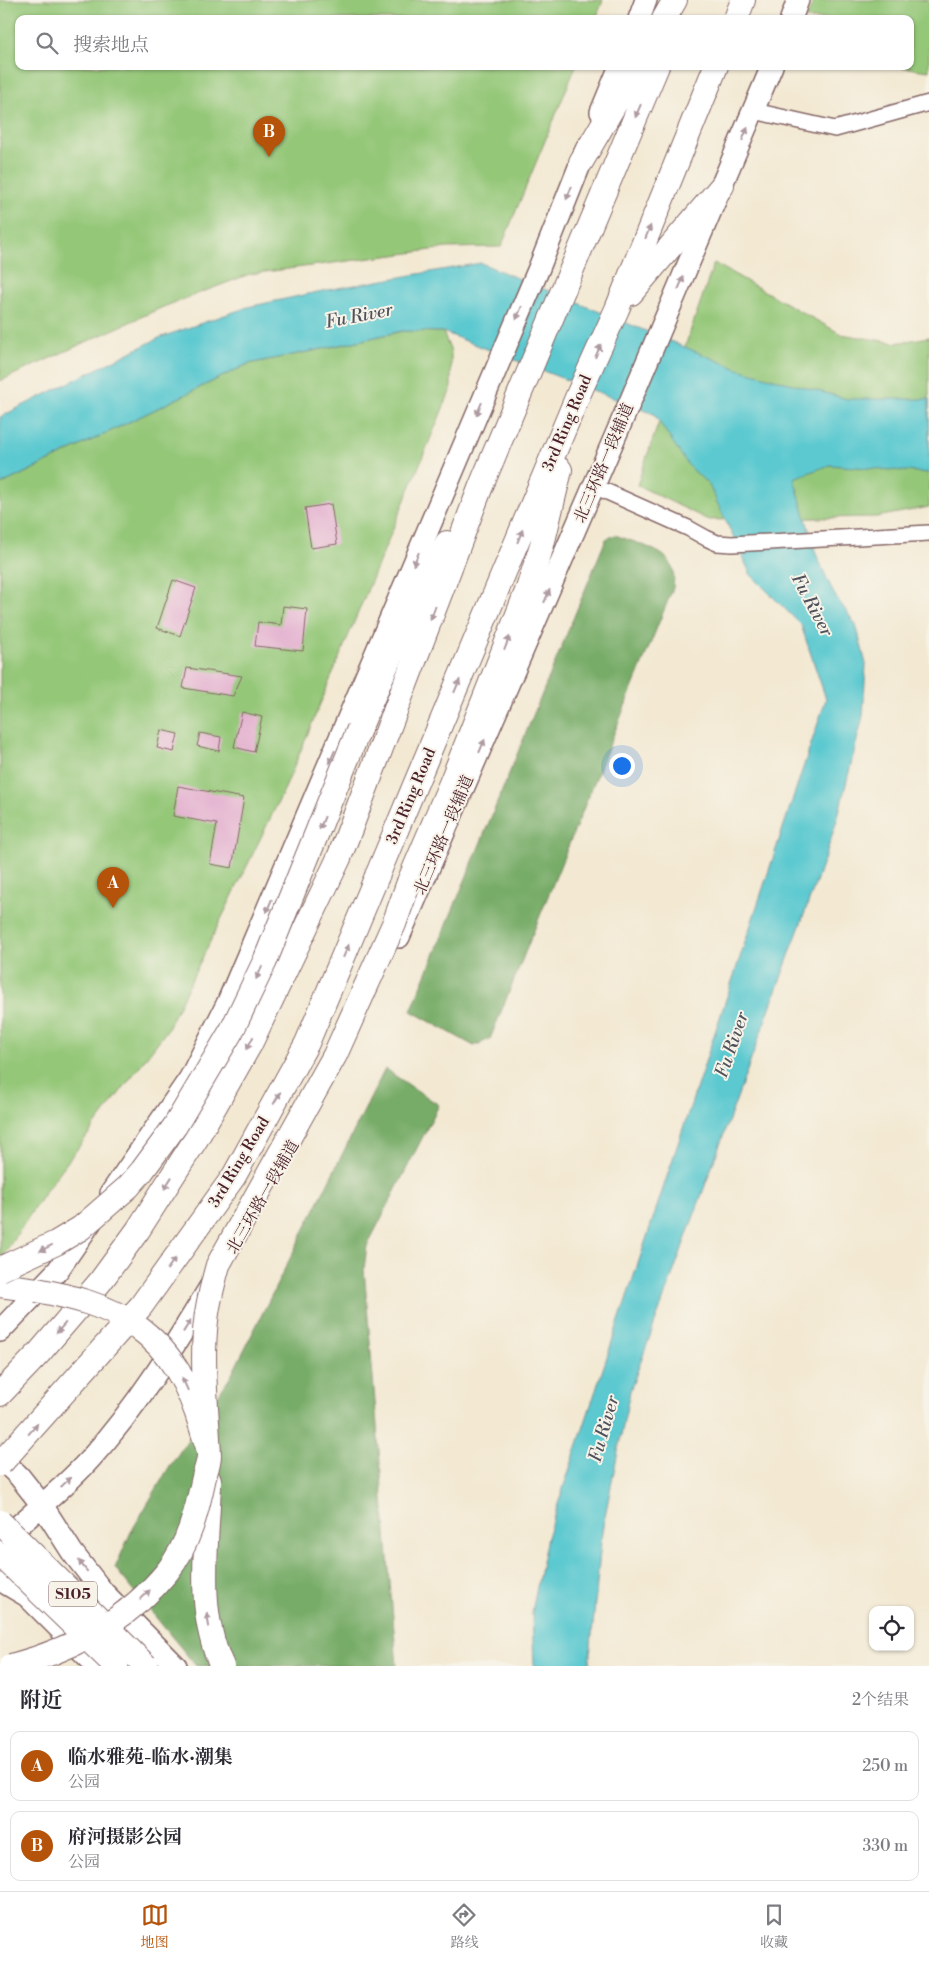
<!DOCTYPE html>
<html lang="zh">
<meta charset="utf-8">
<style>
:root{--surface:#fff;--page:#f2f2f3;--text:#2b2b33;--muted:#7c7c81;--line:#e1e1e2;--accent:#b45309}
body{margin:0;font-family:"Libre Bodoni","Noto Serif SC",serif;background:var(--page);color:var(--text)}
.controls{position:absolute;right:15px;bottom:15px;display:grid;overflow:hidden;border-radius:10px;box-shadow:0 1px 4px #0004}
.controls button{width:45px;height:45px;display:grid;place-items:center;padding:0;border:0;border-bottom:1px solid var(--line);background:var(--surface);color:var(--text);font:25px sans-serif}
.you{position:absolute;left:621px;top:765px;width:18px;height:18px;margin:-12px;border:4px solid #fff;border-radius:50%;background:#1a73e8;box-shadow:0 0 0 8px #1a73e833}
.badge{display:grid;place-items:center;width:32px;height:32px;border-radius:50%;background:var(--accent);color:#fff;font-size:16px;font-weight:700}
.pin{position:absolute;translate:-50% -41px;filter:drop-shadow(0 1px 2px #0008)}
.pin::after{content:'';position:absolute;top:26px;width:18px;height:15px;background:inherit;clip-path:polygon(0 0,100% 0,50% 100%)}
.list{margin:0;padding:0;list-style:none}
h2{display:flex;justify-content:space-between;align-items:center;height:65px;margin:0;padding:0 20px;font-size:21px}
h2 small{font-size:16px;font-weight:400;color:var(--muted)}
.list li{display:grid;grid-template-columns:32px 1fr auto;gap:15px;align-items:center;box-sizing:border-box;height:70px;margin:0 10px 10px;padding:0 10px;border:1px solid var(--line);border-radius:10px}
.list b{display:block;font-size:19px;white-space:nowrap}
.list p{margin:0;font-size:16px;white-space:nowrap;color:var(--muted)}
.list em{font-size:16px;font-style:normal;color:var(--muted)}
.icon{flex:none;width:28px;height:28px;fill:none;stroke:currentColor;stroke-width:2;stroke-linecap:round;stroke-linejoin:round}
.map{position:relative;flex:none;width:929px;height:1666px;overflow:hidden}
.search{position:absolute;background:var(--surface);box-shadow:0 1px 4px #0004;left:15px;right:15px;top:15px;height:55px;display:flex;align-items:center;gap:12px;box-sizing:border-box;padding:0 18px;border-radius:10px;color:var(--muted);font-size:19px}
.sheet{height:225px;background:var(--surface)}
nav{display:flex;justify-content:space-around;align-items:center;box-sizing:border-box;height:70px;border-top:1px solid var(--line);background:var(--surface);font-size:14px;color:var(--muted)}
nav a{display:grid;justify-items:center;gap:2px}
nav .on{color:var(--accent)}
.map>svg:first-child{display:block}
.green{fill:#94c778;stroke:#6f7352}
.forest{fill:#77ac68;stroke:#60664a}
.water{fill:#5bc9d0;stroke:#52747e}
.building{fill:#e4b2d0}
.lines{fill:none;stroke-linecap:round;stroke-linejoin:round}
.minor-casing{stroke:#856666;stroke-width:18}
.secondary-casing{stroke:#856666;stroke-width:24}
.trunk-casing{stroke:#856666;stroke-width:26}
.minor{stroke:#fff;stroke-width:15}
.secondary{stroke:#fff;stroke-width:21}
.trunk{stroke:#fff;stroke-width:24}
.trunk-bridge-casing{stroke:#856666;stroke-width:26;stroke-linecap:butt}
.trunk-bridge{stroke:#fff;stroke-width:24}
.oneway{fill:#ae9aa0}
.labels{text-anchor:middle;dominant-baseline:central;stroke-width:4;stroke-linejoin:round;paint-order:stroke}
.shield{fill:#f7f3e8;stroke:#7e5f64;stroke-width:1}
.shield-label{font-size:15px;font-weight:bold;fill:#4a1f2b}
.street-label{font-size:16px;fill:#4a1f2b;stroke:#f7f3e8}
.water-label{font-size:18px;font-style:italic;fill:#4f525d;stroke:#f7f3e8}
</style>
<div class="map">
<svg width="929" height="1666" viewBox="0 0 929 1666">
<rect width="100%" height="100%" fill="#f7f3e8"/>
<filter id="ink" filterUnits="userSpaceOnUse"><feTurbulence type="fractalNoise" baseFrequency=".02" numOctaves="2"/><feDisplacementMap in="SourceGraphic" scale="10" xChannelSelector="R" yChannelSelector="G"/><feConvolveMatrix kernelMatrix="1 2 1 2 8 2 1 2 1" color-interpolation-filters="sRGB"/></filter>
<filter id="wash" filterUnits="userSpaceOnUse"><feTurbulence type="fractalNoise" baseFrequency=".0096" numOctaves="4" result="noise"/><feDisplacementMap in="SourceGraphic" scale="20" xChannelSelector="R" yChannelSelector="G"/><feGaussianBlur stdDeviation="1.12" result="paint"/><feColorMatrix in="noise" values="0 0 0 0 0 0 0 0 0 0 0 0 0 0 0 0 0 1.4 0 .05"/><feComposite in="paint" operator="in"/></filter>
<g filter="url(#wash)">
<rect width="100%" height="100%" fill="#f3e9d3"/>
<path class="green" d="M0,0h603l-7,19h-577v47h557l-75,181 -54,1 -197,26 -87,33 -163,74z
M814,0h115v71l-37,-5h18v-47h-104z
M714,263l127,71 55,9 33,-6v170l-52,10 -169,3 -71,-35z
M402,331l41,1 8,20v37l-165,397 -119,244 -120,159 -47,71v-775l248,-121 74,-15z"/>
<path class="forest" d="M615,535c13,5 46,14 54,26 6,8 5,18 4,27l-183,451 -16,7 -63,-35 195,-472z
M385,1069l54,36 -72,141 -3,23 33,397h-201l-81,-98 16,-36 37,-63 63,-93z"/>
<path class="water" d="M481,263l257,106 109,30h82v74l-99,-8 -36,13 22,76 18,40 22,31 10,39 -3,52 -26,104 -12,37 -195,534 -28,140 -13,135h-55l-2,-54 15,-75 279,-838 -25,-74 -50,-50 -42,-90 -21,-20 -34,-51 -211,-82 -41,-1 -80,18 -74,15 -248,121v-68l159,-79 89,-31 79,-17z"/>
<g id="blocks">
<path class="building" d="M331,504l6,40 -26,4 -6,-40z
M173,580l23,8 -16,48 -23,-8z
M283,606l24,3 -4,42 -48,-5 3,-24 23,3z
M187,668l55,8 -9,20 -50,-8z
M242,712l20,5 -8,35 -20,-5z
M161,730l17,4 -4,18 -17,-4z
M200,733l21,4 -2,14 -22,-5z
M178,786l66,12 -12,70 -22,-4 7,-40 -44,-8z"/>
</g>
</g>
<g filter="url(#ink)">
<use href="#blocks" fill-opacity="0" stroke="#856666" stroke-width="1"/>
<g class="lines">
<g class="minor-casing">
<path id="minor" d="M754,111l81,18 94,-26
M594,486l94,42 18,10 11,5 15,1 197,-11"/>
</g>
<g class="secondary-casing">
<path id="secondary" d="M639,19l7,-19
M791,19l7,-19
M601,112l19,-46
M399,937l228,-528 145,-343
M111,1193l79,-115 37,-74 312,-736 48,-121
M0,1331l58,-61 33,-48
M0,1458l19,18 23,29 30,47 31,40 73,74
M0,1542c30,-27 63,-53 90,-83 47,-52 84,-112 120,-172
M0,1580l27,16 70,70"/>
</g>
<g class="trunk-casing">
<path id="trunk" d="M664,19l11,-19
M736,19l7,-19
M581,162l56,-96
M631,293l91,-107
M359,729l52,-121 36,-65
M377,876l202,-483 38,-84 99,-243
M409,882l43,-101 76,-192 14,-44 18,-75
M0,1285l37,5
M0,1394l39,-41 61,-71 38,-52 58,-91 54,-95 89,-186 142,-372 176,-420
M209,1480c-1,60 -14,130 13,186"/>
</g>
<use href="#minor" class="minor"/>
<use href="#secondary" class="secondary"/>
<use href="#trunk" class="trunk"/>
<g class="trunk-bridge-casing">
<path id="trunk-bridge" d="M0,1269l56,-26 25,-15 47,-41 14,-16 33,-45 57,-96 33,-69 94,-232
M209,1455c-2,-42 -8,-94 -3,-134 2,-20 7,-38 12,-56l117,-210 59,-131 15,-42
M0,1464l141,-158 93,-130 73,-133 70,-167
M0,1522l146,144
M0,1554l116,112
M11,1666c61,-16 116,-45 156,-94 22,-27 30,-62 37,-95 2,-7 5,-15 5,-22 0,-8 -5,-18 -7,-26 -12,-41 -30,-78 -66,-103 -29,-21 -64,-29 -99,-36"/>
</g>
<use href="#trunk-bridge" class="trunk-bridge"/>
</g>
<defs><path id="oneway-solid" d="M-6-.8H1V-3.2L6.5 0L1 3.2V.8H-6Z" transform="scale(1.25)"/></defs>
<g class="oneway">
<use href="#oneway-solid" transform="translate(638 111) rotate(113)"/>
<use href="#oneway-solid" transform="translate(745 134) rotate(-67)"/>
<use href="#oneway-solid" transform="translate(569 193) rotate(112)"/>
<use href="#oneway-solid" transform="translate(648 232) rotate(-68)"/>
<use href="#oneway-solid" transform="translate(681 283) rotate(-67)"/>
<use href="#oneway-solid" transform="translate(519 313) rotate(113)"/>
<use href="#oneway-solid" transform="translate(598 351) rotate(-66)"/>
<use href="#oneway-solid" transform="translate(479 409) rotate(113)"/>
<use href="#oneway-solid" transform="translate(520 536) rotate(-68)"/>
<use href="#oneway-solid" transform="translate(416 559) rotate(113)"/>
<use href="#oneway-solid" transform="translate(547 596) rotate(-67)"/>
<use href="#oneway-solid" transform="translate(433 613) rotate(111)"/>
<use href="#oneway-solid" transform="translate(507 643) rotate(-69)"/>
<use href="#oneway-solid" transform="translate(457 686) rotate(-67)"/>
<use href="#oneway-solid" transform="translate(482 746) rotate(-67)"/>
<use href="#oneway-solid" transform="translate(332 757) rotate(113)"/>
<use href="#oneway-solid" transform="translate(322 823) rotate(112)"/>
<use href="#oneway-solid" transform="translate(269 906) rotate(113)"/>
<use href="#oneway-solid" transform="translate(346 951) rotate(-67)"/>
<use href="#oneway-solid" transform="translate(259 973) rotate(115)"/>
<use href="#oneway-solid" transform="translate(250 1043) rotate(117)"/>
<use href="#oneway-solid" transform="translate(277 1098) rotate(-61)"/>
<use href="#oneway-solid" transform="translate(168 1183) rotate(122)"/>
<use href="#oneway-solid" transform="translate(46 1248) rotate(154)"/>
<use href="#oneway-solid" transform="translate(171 1264) rotate(-54)"/>
<use href="#oneway-solid" transform="translate(187 1326) rotate(-58)"/>
<use href="#oneway-solid" transform="translate(61 1328) rotate(131)"/>
<use href="#oneway-solid" transform="translate(185 1384) rotate(-114)"/>
<use href="#oneway-solid" transform="translate(33 1429) rotate(-49)"/>
<use href="#oneway-solid" transform="translate(66 1482) rotate(-43)"/>
<use href="#oneway-solid" transform="translate(83 1566) rotate(-128)"/>
<use href="#oneway-solid" transform="translate(145 1595) rotate(-45)"/>
<use href="#oneway-solid" transform="translate(208 1620) rotate(-99)"/>
</g>
</g>
<g class="labels">
<rect class="shield" x="49" y="1581.5" width="48" height="25" rx="4"/>
<g class="shield-label">
<text x="73" y="1594">S105</text>
</g>
<g class="street-label">
<text transform="translate(567 423) rotate(-67)">3rd Ring Road</text>
<text transform="translate(604 463) rotate(-67)">北三环路一段辅道</text>
<text transform="translate(411 796) rotate(-67)">3rd Ring Road</text>
<text transform="translate(444 835) rotate(-67)">北三环路一段辅道</text>
<text transform="translate(239 1162) rotate(-59)">3rd Ring Road</text>
<text transform="translate(263 1197) rotate(-60)">北三环路一段辅道</text>
</g>
<g class="water-label">
<text transform="translate(359 316) rotate(-11)">Fu River</text>
<text transform="translate(812 605) rotate(62)">Fu River</text>
<text transform="translate(732 1045) rotate(-71)">Fu River</text>
<text transform="translate(604 1429) rotate(-74)">Fu River</text>
</g>
</g>
</svg>
<div class="controls">
<button><svg class="icon" aria-label="locate" viewBox="0 0 24 24"><circle cx="12" cy="12" r="6"/><path d="M12 2v4M12 18v4M2 12h4M18 12h4"/></svg></button>
</div>
<div class="you"></div>
<div class="pin badge" style="left:113px;top:908px">A</div>
<div class="pin badge" style="left:269px;top:157px">B</div>
<div class="search"><svg class="icon" aria-label="search" viewBox="0 0 24 24"><circle cx="10" cy="10" r="6"/><path d="M15 15l6 6"/></svg>搜索地点</div>
</div>
<section class="sheet">
<h2>附近<small>2个结果</small></h2>
<ul class="list">
<li><span class="badge">A</span><div><b>临水雅苑-临水·潮集</b><p>公园</p></div><em>250 m</em></li>
<li><span class="badge">B</span><div><b>府河摄影公园</b><p>公园</p></div><em>330 m</em></li>
</ul>
</section>
<nav>
<a class="on"><svg class="icon" aria-label="map" viewBox="0 0 24 24"><path d="M3 6l6-2 6 2 6-2v14l-6 2-6-2-6 2zM9 4v14M15 6v14"/></svg>地图</a>
<a><svg class="icon" aria-label="directions" viewBox="0 0 24 24"><path d="M12 3l9 9-9 9-9-9zM9 14v-3h6M13 9l2 2-2 2"/></svg>路线</a>
<a><svg class="icon" aria-label="saved" viewBox="0 0 24 24"><path d="M7 4h10v16l-5-4-5 4z"/></svg>收藏</a>
</nav>
